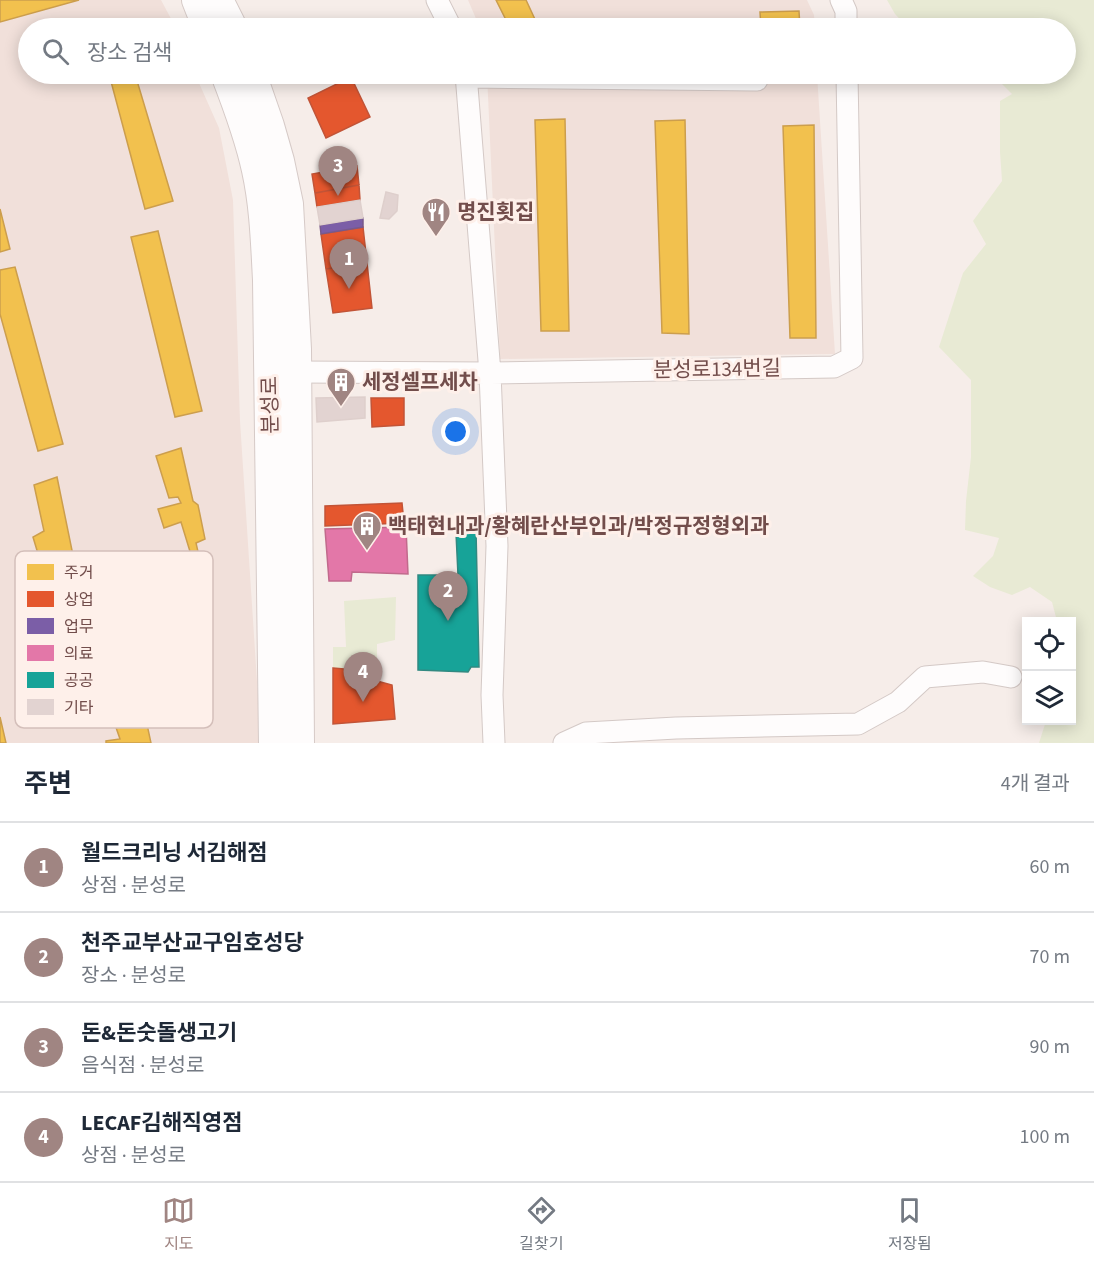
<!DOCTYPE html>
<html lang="ko">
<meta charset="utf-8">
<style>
:root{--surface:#fff;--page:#f6f6f7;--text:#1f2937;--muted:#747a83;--line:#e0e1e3;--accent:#a08582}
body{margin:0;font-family:"Source Sans 3","Noto Sans KR",sans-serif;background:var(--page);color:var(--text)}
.controls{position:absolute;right:18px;bottom:18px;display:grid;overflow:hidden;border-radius:0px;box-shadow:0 3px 15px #0003}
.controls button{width:54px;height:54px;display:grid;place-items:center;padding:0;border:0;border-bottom:2px solid var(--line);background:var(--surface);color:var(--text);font:30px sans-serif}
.you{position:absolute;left:456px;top:432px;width:21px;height:21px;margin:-15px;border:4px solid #fff;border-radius:50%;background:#1a73e8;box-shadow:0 0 0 9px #1a73e833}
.badge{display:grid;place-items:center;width:39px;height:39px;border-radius:50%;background:var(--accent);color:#fff;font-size:20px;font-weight:700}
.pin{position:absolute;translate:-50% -50px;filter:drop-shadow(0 2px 3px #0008)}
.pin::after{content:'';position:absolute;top:32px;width:21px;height:18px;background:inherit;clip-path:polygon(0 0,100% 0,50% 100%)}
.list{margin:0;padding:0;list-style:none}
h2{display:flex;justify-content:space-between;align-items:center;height:78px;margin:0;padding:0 24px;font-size:26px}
h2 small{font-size:20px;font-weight:400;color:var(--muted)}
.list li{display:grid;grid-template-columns:39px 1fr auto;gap:18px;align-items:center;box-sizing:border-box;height:90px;padding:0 24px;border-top:2px solid var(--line)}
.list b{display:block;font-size:22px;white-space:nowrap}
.list p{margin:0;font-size:20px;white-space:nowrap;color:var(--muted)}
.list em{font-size:20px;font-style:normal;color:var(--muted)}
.icon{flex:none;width:33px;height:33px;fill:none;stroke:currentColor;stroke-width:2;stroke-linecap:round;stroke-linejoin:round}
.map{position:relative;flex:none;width:1094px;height:743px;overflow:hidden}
.search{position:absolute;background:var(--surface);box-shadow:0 3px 15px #0003;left:18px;right:18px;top:18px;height:66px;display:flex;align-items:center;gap:15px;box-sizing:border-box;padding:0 21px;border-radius:33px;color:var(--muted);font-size:22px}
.sheet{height:438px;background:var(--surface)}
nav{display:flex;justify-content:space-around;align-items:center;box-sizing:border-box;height:84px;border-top:2px solid var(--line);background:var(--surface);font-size:16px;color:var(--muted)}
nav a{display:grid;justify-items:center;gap:3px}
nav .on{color:var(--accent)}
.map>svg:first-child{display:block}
.residential{fill:#f1e0da}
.green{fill:#e8ead4}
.homes{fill:#f2c14e;stroke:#cc9e4d;stroke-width:1.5}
.shops{fill:#e4572e;stroke:#c25437;stroke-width:1.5}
.offices{fill:#7b5ea7;stroke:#78598b;stroke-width:1.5}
.health{fill:#e377a8;stroke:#c16a8c;stroke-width:1.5}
.public{fill:#17a398;stroke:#328981;stroke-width:1.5}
.building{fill:#e2d3d1;stroke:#decfcc;stroke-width:1.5}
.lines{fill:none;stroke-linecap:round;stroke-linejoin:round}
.minor-casing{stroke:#d4c9c6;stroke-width:23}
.secondary-casing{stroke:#d6cac7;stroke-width:32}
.minor{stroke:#fefcfc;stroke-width:21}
.secondary{stroke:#fefcfc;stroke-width:30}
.labels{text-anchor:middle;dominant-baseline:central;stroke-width:6;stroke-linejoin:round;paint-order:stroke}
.poi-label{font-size:21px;font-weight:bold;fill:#724d4b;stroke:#fef0ea;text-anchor:start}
.street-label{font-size:21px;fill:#724d4b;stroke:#fef0ea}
.key{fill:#fef0ea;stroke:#d4bfba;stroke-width:1.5}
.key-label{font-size:16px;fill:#724d4b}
</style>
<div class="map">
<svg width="1094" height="743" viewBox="0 0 1094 743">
<rect width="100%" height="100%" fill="#f6ede9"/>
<path class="residential" d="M0,0h161l15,28h-148v46h167l24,54 14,72 7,221 21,322h-261z
M468,0h339l7,15 1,13h-335z
M487,74h330l18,280 -335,5z"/>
<path class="green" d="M887,0h207v743h-55l7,-22 26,-1v-98l-15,-1 -5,-19 -22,-15 -18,8 -22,-8 -17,-11 20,-20 6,-18 -34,-8 1,-29 5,-44v-77l-32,-33 24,-74 23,-29 -13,-23 29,-40 -2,-29v-51l12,-7 -20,-20h74v-46h-158l-13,-14z
M396,597l-1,43 -18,4v28l-44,-4v-21h13l-2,-46z"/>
<path class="homes" d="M0,0h79l-79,22z
M496,0h30l13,28h-29z
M799,11l1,17h-39l-1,-16z
M119,20l3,8h-22z
M109,74h26l38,127 -28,8z
M565,119l4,212h-28l-6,-211z
M685,120l4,214 -27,-1 -7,-212z
M814,125l2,213h-26l-7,-212z
M0,209l10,40 -10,3z
M158,231l44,180 -27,6 -44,-180z
M15,267l48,177 -25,7 -38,-137v-44z
M181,448l12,53 5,4 7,34 -9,4 12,53 -19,7 -11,-40 14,-5 -11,-36 -17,6 -6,-19 23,-6 -3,-6 -9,1 -13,-42z
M57,477l19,93 -8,6 14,44 -25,7 -13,-52 16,-4 -4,-18 -17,4 -6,-20 11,-6 -10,-46z
M113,670l1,11 22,-8 15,70h-45v-2l14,-2 -22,-63z
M0,717l6,26h-6z"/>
<path class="shops" d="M351,77l19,40 -44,21 -18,-40z
M357,166l2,19 -44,8 -3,-19z
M359,185l1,15 -43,7 -2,-14z
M363,227l4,36 -41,6 -5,-35z
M367,263l5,45 -39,5 -7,-44z
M371,398h33v27l-32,2z
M402,503l2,20 -79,3v-20z
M333,668l44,4v9l15,4 3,34 -62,5z"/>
<path class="offices" d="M363,218v9l-42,7 -1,-9z"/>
<path class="health" d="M406,527l2,47 -56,-2 -1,9h-22l-4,-52z"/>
<path class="public" d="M476,530l3,137h-8l-3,5 -50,-2v-95h40l-2,-42z"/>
<path class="building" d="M386,192l12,3 -1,16 -8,8 -9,-1z
M360,200l3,18 -43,7 -3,-18z
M365,397v21l-48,4 -1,-24z"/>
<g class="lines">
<g class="minor-casing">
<path id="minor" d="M437,0l14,28
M841,0l5,11v17
M466,74l24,299 7,173 -5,149 2,48
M467,77l290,3
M296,372l194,1 344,-6 18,-9 -5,-284
M564,743l22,-10 90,-5 182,-4 40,-22 27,-25 58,-5 28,5"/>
</g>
<g class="secondary-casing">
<path id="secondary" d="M197,0l11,28
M218,0l14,28
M226,74c12,31 24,63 31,96 8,36 9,73 11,110l6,463
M251,74l18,52 10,35 9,43 8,145 3,394"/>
</g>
<use href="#minor" class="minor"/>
<use href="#secondary" class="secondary"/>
</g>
<defs>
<g id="restaurant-pin" transform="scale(1.5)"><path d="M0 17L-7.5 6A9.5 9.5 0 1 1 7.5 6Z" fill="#a08582" stroke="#fef0ea"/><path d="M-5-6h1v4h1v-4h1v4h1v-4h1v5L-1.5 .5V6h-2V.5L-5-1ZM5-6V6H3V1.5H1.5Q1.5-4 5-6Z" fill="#fff"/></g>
<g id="building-pin" transform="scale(1.5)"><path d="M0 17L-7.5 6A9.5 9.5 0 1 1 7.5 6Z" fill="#a08582" stroke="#fef0ea"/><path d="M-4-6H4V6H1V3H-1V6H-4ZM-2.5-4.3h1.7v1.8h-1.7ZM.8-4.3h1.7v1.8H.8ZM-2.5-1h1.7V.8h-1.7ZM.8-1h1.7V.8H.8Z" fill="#fff"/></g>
</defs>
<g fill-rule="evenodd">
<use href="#restaurant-pin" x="436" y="212"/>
<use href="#building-pin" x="341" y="382"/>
<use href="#building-pin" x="367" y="526"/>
</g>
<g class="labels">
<g class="poi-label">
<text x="457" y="212">명진횟집</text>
<text x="362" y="382">세정셀프세차</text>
<text x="388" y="526">백태현내과/황혜란산부인과/박정규정형외과</text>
</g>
<g class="street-label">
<text transform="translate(717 369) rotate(-1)">분성로134번길</text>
<text transform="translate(270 405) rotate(-91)">분성로</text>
</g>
</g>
<rect x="15" y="551" width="198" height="177" rx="9" class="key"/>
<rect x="27" y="564" width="27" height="16" fill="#f2c14e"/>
<rect x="27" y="591" width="27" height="16" fill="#e4572e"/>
<rect x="27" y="618" width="27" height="16" fill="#7b5ea7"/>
<rect x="27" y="645" width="27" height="16" fill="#e377a8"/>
<rect x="27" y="672" width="27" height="16" fill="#17a398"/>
<rect x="27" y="699" width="27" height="16" fill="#e2d3d1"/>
<g class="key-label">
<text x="64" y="578">주거</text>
<text x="64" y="605">상업</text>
<text x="64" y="632">업무</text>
<text x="64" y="659">의료</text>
<text x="64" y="686">공공</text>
<text x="64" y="713">기타</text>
</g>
</svg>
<div class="controls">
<button><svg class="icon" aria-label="locate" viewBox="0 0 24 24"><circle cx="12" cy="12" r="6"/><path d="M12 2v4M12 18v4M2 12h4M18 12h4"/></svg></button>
<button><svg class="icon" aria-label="layers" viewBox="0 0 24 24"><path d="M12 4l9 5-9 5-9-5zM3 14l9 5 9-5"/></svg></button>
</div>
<div class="you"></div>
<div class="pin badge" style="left:349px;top:289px">1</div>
<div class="pin badge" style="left:448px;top:621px">2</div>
<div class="pin badge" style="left:338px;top:196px">3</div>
<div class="pin badge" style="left:363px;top:702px">4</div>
<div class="search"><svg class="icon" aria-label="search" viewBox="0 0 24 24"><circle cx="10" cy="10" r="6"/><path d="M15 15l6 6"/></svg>장소 검색</div>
</div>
<section class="sheet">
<h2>주변<small>4개 결과</small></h2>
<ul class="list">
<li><span class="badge">1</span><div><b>월드크리닝 서김해점</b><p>상점 · 분성로</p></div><em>60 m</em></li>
<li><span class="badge">2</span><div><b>천주교부산교구임호성당</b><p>장소 · 분성로</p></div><em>70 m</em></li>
<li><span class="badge">3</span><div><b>돈&amp;돈숫돌생고기</b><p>음식점 · 분성로</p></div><em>90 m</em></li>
<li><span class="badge">4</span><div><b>LECAF김해직영점</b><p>상점 · 분성로</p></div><em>100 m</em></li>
</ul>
</section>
<nav>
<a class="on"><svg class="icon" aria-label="map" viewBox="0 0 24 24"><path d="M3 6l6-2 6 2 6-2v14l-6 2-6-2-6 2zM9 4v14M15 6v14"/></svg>지도</a>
<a><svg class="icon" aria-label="directions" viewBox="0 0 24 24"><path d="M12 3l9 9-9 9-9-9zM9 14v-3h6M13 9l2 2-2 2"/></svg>길찾기</a>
<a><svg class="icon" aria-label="saved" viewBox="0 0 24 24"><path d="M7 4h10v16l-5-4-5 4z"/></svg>저장됨</a>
</nav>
